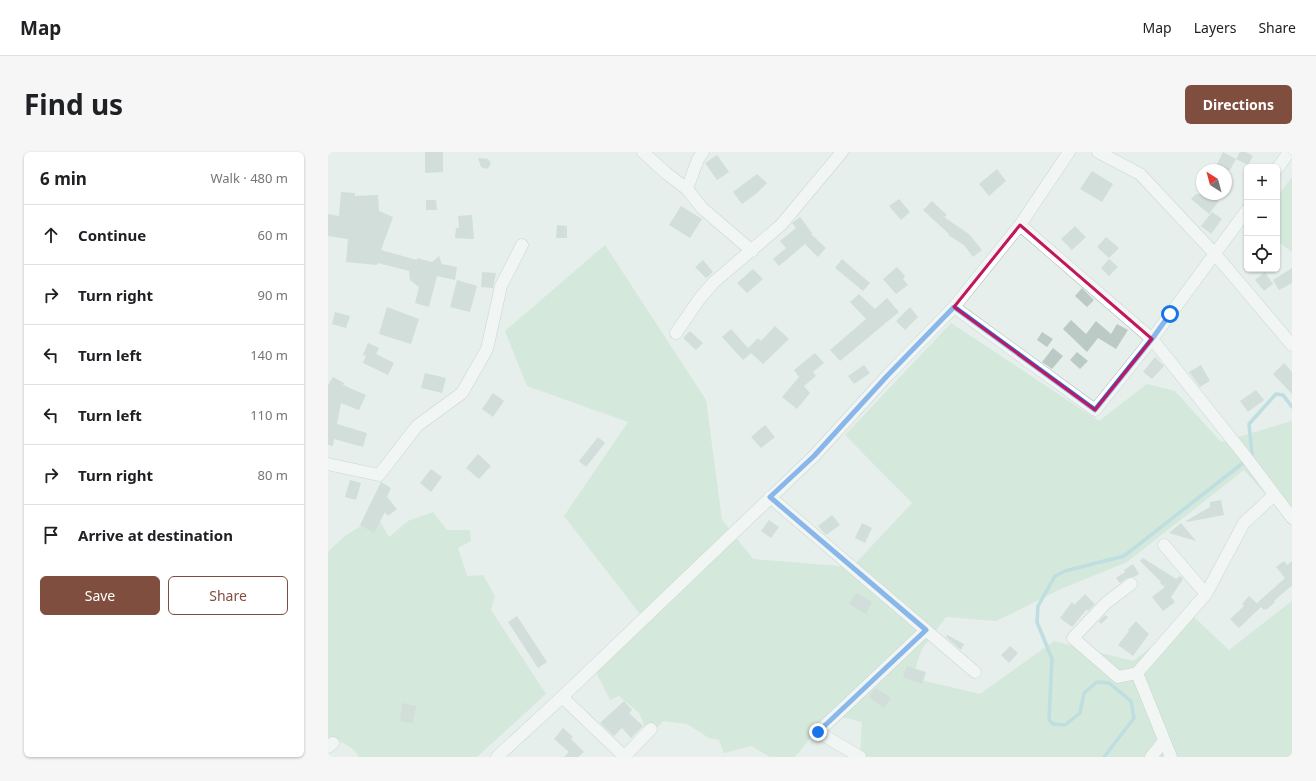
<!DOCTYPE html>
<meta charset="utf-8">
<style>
:root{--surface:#fff;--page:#f6f6f6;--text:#202124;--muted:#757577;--line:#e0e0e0;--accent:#7f4e3f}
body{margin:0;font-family:"Noto Sans",sans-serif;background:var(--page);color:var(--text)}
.controls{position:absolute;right:12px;top:12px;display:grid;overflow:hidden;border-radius:6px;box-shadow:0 1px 3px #0004}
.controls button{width:36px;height:36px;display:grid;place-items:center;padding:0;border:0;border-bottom:1px solid var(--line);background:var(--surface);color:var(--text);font:20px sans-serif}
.compass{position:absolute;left:868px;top:12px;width:36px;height:36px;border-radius:50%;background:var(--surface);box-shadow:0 1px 3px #0004;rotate:324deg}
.stop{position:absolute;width:12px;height:12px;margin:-9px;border:3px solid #1a73e8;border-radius:50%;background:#fff}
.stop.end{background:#1a73e8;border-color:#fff;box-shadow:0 1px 4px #0008}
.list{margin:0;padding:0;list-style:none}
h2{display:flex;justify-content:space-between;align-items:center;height:52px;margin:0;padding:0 16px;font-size:17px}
h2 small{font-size:13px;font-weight:400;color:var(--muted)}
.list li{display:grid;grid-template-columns:26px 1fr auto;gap:12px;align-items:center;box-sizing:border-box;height:60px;padding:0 16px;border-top:1px solid var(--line)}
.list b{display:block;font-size:15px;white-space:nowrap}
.list em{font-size:13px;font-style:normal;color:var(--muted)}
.actions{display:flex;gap:8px;padding:12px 16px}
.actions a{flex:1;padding:9px 0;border:1px solid var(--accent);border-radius:6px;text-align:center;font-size:14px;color:var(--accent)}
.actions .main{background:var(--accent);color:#fff}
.icon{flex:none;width:22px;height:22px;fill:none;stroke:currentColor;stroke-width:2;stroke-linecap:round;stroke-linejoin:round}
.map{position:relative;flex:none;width:964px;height:605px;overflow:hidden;border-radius:6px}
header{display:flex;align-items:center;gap:24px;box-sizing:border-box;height:56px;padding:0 20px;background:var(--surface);border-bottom:1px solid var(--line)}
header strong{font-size:19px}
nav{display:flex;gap:22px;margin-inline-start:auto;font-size:14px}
.intro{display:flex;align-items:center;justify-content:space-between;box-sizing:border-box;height:96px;padding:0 24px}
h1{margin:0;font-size:28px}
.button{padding:10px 18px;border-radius:6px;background:var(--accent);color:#fff;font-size:14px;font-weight:700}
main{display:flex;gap:24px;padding:0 24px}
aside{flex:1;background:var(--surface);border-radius:6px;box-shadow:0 1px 3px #0004}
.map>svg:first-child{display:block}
.green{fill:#bfe0c8}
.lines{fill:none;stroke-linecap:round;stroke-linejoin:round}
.stream{stroke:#8ec9d4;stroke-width:3.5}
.building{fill:#bbcac4}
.minor-casing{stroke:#a8b8b2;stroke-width:13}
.minor{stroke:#fff;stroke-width:12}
.route{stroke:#1a73e8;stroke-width:5}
.marked{fill:none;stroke:#c2185b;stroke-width:3;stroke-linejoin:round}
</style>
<header>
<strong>Map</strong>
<nav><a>Map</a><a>Layers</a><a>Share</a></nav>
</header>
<div class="intro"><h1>Find us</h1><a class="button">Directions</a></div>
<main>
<aside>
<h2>6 min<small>Walk · 480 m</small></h2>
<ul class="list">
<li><svg class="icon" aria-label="ahead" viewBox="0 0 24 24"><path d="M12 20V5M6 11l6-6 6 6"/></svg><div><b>Continue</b></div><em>60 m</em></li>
<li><svg class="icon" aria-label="right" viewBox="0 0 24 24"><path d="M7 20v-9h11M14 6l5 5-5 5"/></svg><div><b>Turn right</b></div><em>90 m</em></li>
<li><svg class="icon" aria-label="left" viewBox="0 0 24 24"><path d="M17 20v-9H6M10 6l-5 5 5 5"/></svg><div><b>Turn left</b></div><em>140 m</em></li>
<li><svg class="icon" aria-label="left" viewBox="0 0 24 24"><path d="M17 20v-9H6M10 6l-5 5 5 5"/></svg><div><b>Turn left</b></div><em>110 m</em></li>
<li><svg class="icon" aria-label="right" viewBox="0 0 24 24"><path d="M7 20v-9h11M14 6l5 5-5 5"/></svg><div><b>Turn right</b></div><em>80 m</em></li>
<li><svg class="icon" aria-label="arrive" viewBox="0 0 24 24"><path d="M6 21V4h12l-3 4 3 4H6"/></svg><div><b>Arrive at destination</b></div></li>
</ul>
<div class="actions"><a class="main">Save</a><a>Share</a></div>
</aside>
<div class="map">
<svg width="964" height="605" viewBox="0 0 964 605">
<rect width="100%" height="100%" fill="#e6efeb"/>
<path class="green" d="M964,25v75l-15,-11v-44z
M277,93l101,155 16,120 31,39 99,8 60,-64 -67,-68 106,-112 148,98 48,-37 28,7 46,51 71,-21v85h-16l-32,-36 -117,92 -66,27 -65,32 -50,-4 -24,32 -10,29 68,16 74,-53 79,20 60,-45 36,34 63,-49v156h-432l2,-35 -33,-8 -34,43h-25l-19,-11 -27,7 -5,-13 -10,-2 -22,-14 -24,-3 -14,16 -10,-24 -20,-17 -9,4 -14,-28 51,-49 -83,-107 64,-94 -101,-36 -22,-55z
M105,360l14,18h23l1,11 -13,7 9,28 16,-1 12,21 -4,14 55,84 -69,63h-118c-7,-12 -18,-15 -31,-20v-185l17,-16 32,-20 12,21 19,-16z"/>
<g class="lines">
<path class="stream" d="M776,605l30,-39 -3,-17 -22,-18 -12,-1 -13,11 -4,20 -15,12 -12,-1 -4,-4 3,-61 -15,-37 1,-16 17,-30 10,-5 59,-15 119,-93 9,-8 -3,-31 27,-30 7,1 9,12"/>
</g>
<path class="building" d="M97,0h18v20l-18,1z
M895,0l13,7 -6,11h-16z
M912,0h6l7,4 -5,9 -12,-6z
M389,3l12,17 -12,8 -12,-17z
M150,6l10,1 3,4 -2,4 -2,2 -6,-2z
M669,17l9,12 -17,15 -10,-12z
M764,19l21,13 -11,18 -22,-13z
M429,22l10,9 -10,10 -15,11 -9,-12z
M13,40l14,1v3l23,-1 1,16 14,6 -12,33 36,10v-2l15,4 7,-6 3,8 15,3 -2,13 -18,-4 -8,31 -14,-4 4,-16 -9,-7 -1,-9 -31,-8 -1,2 -31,-3 2,-23 -20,-3v-22l11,2z
M868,42h14l9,7 -10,13 -18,-15z
M571,47l11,13 -9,8 -12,-14z
M98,48h10l1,10h-11z
M604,49l15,14 -3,2 25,17 13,16 -9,7 -9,-12 -16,-10 1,-1 -26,-24z
M353,54l21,13 -12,19 -21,-13z
M884,60l10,7 -11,15 -10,-8z
M144,63l2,24 -19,-1 1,-10h3l-1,-12z
M472,65l12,16 -1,1 15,14 -8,9 -13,-13 -26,22 -6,-7 13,-11 -6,-7 16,-13 -4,-5z
M229,73l10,1v12h-11z
M747,74l11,11 -14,13 -11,-11z
M778,85l13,11 -10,10 -12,-11z
M514,107l28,24 -7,8 -28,-23z
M781,107l9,8 -9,9 -8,-8z
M375,108l10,12 -7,6 -11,-11z
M569,115l8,9 -2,3 5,6 -12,9 -13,-15z
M964,116v15l-13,7 -6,-10z
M425,117l10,10 -16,14 -10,-10z
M154,120l14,1 -3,15 -12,-1z
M937,120l8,12 -9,7 -9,-11z
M129,128l20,6 -7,26 -20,-5z
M754,136l12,12 -7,7 -12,-11z
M531,142l16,15 12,-11 12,14 -59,49 -10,-11 36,-31 -16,-17z
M59,155l32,12 -8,25 -32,-10z
M582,155l8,10 -13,13 -9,-9z
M7,160l15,4 -4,12 -14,-4z
M743,168l15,14 10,-13 15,13 6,-10 11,6 -12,19 -18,-11 -11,14 -24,-23z
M447,174l14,13 -26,25 -12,-11 -8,7 -21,-23 9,-8 17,19 10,-10 3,3z
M362,179l13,12 -7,7 -13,-12z
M714,180l11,7 -6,8 -10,-7z
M40,191l11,5 -3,6 18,9 -6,12 -25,-12 3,-7 -3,-1z
M725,196l10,8 -11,13 -10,-7z
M749,200l11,9 -8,8 -10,-9z
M487,201l9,10 -11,9 3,4 -12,10 6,7 -13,16 -15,-12 17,-20 -5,-7z
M827,205l9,9 -12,13 -9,-7z
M956,211l8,9v22l-19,-20z
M536,213l6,8 -16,11 -6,-8z
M873,213l9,16 -10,6 -11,-15z
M97,221l21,5 -4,15 -21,-5z
M5,225l11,6 -1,2 23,10 -7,15 -18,-7 -4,21 30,9 -4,14 -29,-8 -1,7 -5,-1v-60z
M928,238l8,10 -16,12 -8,-11z
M165,241l11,8 -11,16 -11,-8z
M437,273l10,12 -14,11 -10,-11z
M270,285l7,6 -19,24 -7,-6z
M150,302l13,12 -12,13 -13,-11z
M103,317l11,8 -11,15 -11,-9z
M22,328l11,3 -5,17 -11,-3z
M53,330l10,6 -4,9 10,12 -9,7 -3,-4 -11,21 -14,-8z
M893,348l3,15 -37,7 -1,-1 24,-14v-5z
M504,363l8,10 -14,10 -8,-9z
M441,368l10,7 -8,11 -10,-7z
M534,371l10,5 -7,15 -10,-5z
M853,371l15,18 -27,-8z
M815,406l33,21 4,-3 3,3 -12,18 4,5 -12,9 -11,-14 13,-10 -5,-4 1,-1 -21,-21z
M956,409l3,4 5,-4v26l-1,-1 -17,15 1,1 -9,8 -1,-1 -1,1 -3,-3 -22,21 -9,-9 14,-13 -2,-2 7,-8 11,10 -3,-3 28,-25 -9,-11z
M805,412l6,10 -5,3 -7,1 -7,5 -4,-5 9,-6 -1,-2z
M528,441l16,9 -6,12 -17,-10z
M757,442l10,10 -7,7 -1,-2 -15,18 -12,-9 12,-16 2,3z
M777,463l3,2 -7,7 -2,-3z
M189,464l30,46 -9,6 -30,-46z
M808,469l13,13 -16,22 -15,-11 11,-14 -1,-1z
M619,483l17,9 -3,6 -15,-13z
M682,494l8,7 -9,10 -8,-8z
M579,514l19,6 -4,12 -19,-7z
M548,536l15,10 -7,10 -16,-11z
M296,549l8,9 -3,3 14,13 -12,12 -9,-10 -8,8 -14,-13z
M74,551l14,3 -3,17 -13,-2z
M235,576l10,9 -2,2 13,13 -6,5h-14l5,-5 -15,-13z"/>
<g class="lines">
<g class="minor-casing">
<path id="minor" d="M315,0l23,21 21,16 15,19 50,43
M770,0l42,22 75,80 77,91
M949,17l12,-17
M359,37l11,-30 5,-7
M692,73l132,114 94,118 46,61
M626,155l141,103 57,-71 95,-129
M348,181l24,-35 14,-16 67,-57 61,-73
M0,312l51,11 38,-49 45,-33 25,-44 14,-63 21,-41
M442,345l205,175
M836,393l42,49
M803,432l-25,19 -33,35 45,39 19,-4
M234,545l63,60
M0,595l5,-4
M169,605l65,-60 252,-241 73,-80 67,-69 66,-82 49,-73
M296,605l27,-28
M532,605l-42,-25 108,-102
M823,605l13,-16
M843,605l-34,-84 69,-79 38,-71 30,-28"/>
</g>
<use href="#minor" class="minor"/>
</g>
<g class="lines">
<path class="route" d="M490,580l108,-102 -156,-133 44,-41 73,-80 67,-69 141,103 57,-71 18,-25"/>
</g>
<path d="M0 0H964V605H0ZM692,73l132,114 -57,71 -141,-103z" fill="#e6efeb" fill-opacity=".55" fill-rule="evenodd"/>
<path class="marked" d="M692,73l132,114 -57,71 -141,-103z"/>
</svg>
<div class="controls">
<button>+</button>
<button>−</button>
<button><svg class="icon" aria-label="locate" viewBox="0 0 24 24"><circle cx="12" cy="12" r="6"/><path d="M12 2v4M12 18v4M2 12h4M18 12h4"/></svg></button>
</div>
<svg class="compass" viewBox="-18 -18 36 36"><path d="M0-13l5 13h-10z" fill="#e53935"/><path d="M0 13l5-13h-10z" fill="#757577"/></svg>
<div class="stop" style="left:842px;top:162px"></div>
<div class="stop end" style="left:490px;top:580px"></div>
</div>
</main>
